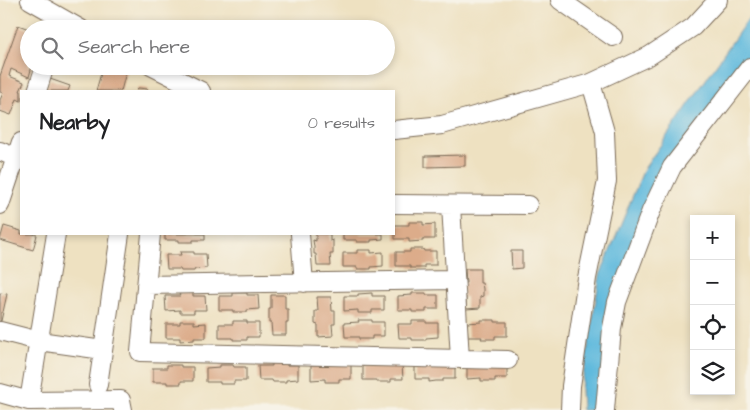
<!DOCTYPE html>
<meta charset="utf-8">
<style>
:root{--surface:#fff;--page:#f6f6f6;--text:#202124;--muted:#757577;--line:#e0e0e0}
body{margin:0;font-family:"Architects Daughter",sans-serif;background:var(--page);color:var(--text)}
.controls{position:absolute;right:15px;bottom:15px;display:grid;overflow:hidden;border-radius:0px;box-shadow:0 2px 8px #0003}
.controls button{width:45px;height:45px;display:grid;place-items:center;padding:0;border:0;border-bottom:1px solid var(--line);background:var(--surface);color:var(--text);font:25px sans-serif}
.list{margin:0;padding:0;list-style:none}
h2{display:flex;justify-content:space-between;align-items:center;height:65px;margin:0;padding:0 20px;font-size:21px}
h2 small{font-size:16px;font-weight:400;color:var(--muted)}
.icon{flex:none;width:28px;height:28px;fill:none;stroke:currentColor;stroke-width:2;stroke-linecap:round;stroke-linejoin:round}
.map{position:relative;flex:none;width:750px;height:410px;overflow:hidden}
.search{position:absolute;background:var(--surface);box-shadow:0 2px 8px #0003;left:20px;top:20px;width:375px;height:55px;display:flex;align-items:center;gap:12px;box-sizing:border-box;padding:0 18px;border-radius:28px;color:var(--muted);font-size:19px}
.panel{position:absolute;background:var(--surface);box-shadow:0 2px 8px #0003;left:20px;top:90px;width:375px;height:145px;border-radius:0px}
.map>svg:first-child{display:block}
.water{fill:#5fb9dd;stroke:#4d727e}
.building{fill:#dcac8a}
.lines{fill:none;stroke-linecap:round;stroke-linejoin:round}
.minor-casing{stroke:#7a6a57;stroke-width:20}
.minor{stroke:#fff;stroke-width:18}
</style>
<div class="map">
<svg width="750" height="410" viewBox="0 0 750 410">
<rect width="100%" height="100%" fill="#f7f3e8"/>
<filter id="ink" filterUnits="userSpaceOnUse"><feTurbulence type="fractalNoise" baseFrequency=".02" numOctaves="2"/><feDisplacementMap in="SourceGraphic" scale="10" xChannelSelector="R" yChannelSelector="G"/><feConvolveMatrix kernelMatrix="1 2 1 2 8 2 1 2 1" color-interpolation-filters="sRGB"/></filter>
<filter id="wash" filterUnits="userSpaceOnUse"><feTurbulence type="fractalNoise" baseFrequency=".0096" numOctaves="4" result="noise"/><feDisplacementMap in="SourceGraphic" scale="20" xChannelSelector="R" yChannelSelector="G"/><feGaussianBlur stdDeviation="1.12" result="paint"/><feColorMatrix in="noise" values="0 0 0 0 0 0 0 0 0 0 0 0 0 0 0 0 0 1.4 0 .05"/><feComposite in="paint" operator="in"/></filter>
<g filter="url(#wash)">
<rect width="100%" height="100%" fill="#eee1c1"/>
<path class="water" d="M750,16v38l-87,122 -33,76 -29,158h-19l-1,-22 19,-113 44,-106z"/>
<g id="blocks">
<path class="building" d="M18,25l11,4v37h3l-3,11 -18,-8 -2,7 15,6 -4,9h1v10l-4,-2 -6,16 -11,-4v-11l3,-7 -3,-1v-16z
M103,66h12l11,6 -5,19h-25z
M50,79l20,7 -2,5h-23z
M138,88l10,1v2h-11z
M465,155v11l-40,1v-11z
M409,222h14v3l12,-1v15h-12v2l-14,1v-3h-14v-14h14z
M4,226l17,5v3h11l5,1 -4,15 -33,-10z
M165,234h40v6h-12v2h-14v-2h-14z
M316,234h14v7l3,-1v14h-3l1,12h-14l-1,-12h-2v-7l-1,-7 3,1z
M343,234h40v5l-12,1v2h-14v-2h-14z
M410,249h13l1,2h12v14h-12v3h-14v-2h-14v-14h14z
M357,250h14v3l12,-1v14l-12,1v2h-14v-2h-14v-14h14z
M511,251h11v17l-10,1z
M180,252h14v2h12l1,14 -12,1 -1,2h-13l-1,-2h-13l-1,-14h15z
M465,269h15v14h2l1,6v7l-3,1v11l-14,1v-12h-3v-14h3z
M0,293l7,1 -6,27h-1z
M186,293h7v3h12l1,14h-12v3h-14v-3l-14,1 -1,-15h15l-1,-2z
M233,293h14v2h11l1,14 -12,1v2h-14v-2h-14v-14h14z
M372,293v3h12v14h-12v3h-14v-3l-14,1v-15h14v-2z
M412,293h14v2h12v14h-12v3h-14v-2h-14v-14l14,-1z
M271,295h14v14h3v14h-2v12h-14l-1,-12h-2v-14h2z
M317,297h14l1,14h3v13h-3l1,12 -15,1v-12l-3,-1v-13h3z
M358,320h14v2h12v14h-12v3h-13v-2h-14l-1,-14 15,-1z
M481,320h14v2h12v14h-12v3h-14l1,-2h-14l-1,-14 14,-1z
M180,321h14v3l12,-1v15h-12v2l-14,1v-3h-14v-14h14z
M233,321h14v2h12v14h-12v3h-14v-2h-14v-14h14z
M412,321h14v2h12v14l-12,1v2h-14v-2h-13l-1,-14h14z
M272,363h14v2h12v14l-12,1v2h-13l-1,-2h-13l-1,-14h14z
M325,363l26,2v14h-12v3h-14v-3l-14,1v-15h14z
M455,364v15h-12v2h-7l-7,1v-3h-14v-14z
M507,364v14h-12v3h-14v-3l-14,1v-14z
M167,365h14v2h12v14h-12v3h-14v-2h-14v-14h14z
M220,365h13l1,2h12v14h-12v3h-14v-2h-14v-14l14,-1z
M377,365h25l1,14h-12v3h-14v-2h-14v-14z"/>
</g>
</g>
<g filter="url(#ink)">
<use href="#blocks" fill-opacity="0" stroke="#7a6a57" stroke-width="1"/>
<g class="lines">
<g class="minor-casing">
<path id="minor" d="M30,0l51,29
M560,0l53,37
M151,66l50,25
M37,91l8,-25
M394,130l48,-5 149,-42 58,-27 44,-29 25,-27
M0,151l21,9
M394,204l134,1
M0,205l21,-63
M451,205l9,154
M151,234l-11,118 368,8
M300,234l4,49
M146,285l309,-5
M0,331l39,10 64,9
M98,385l22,-151
M0,393l29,8 92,-1 2,10
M29,401l27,-167
M570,410l1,-24 16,-108 20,-97 -2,-49 -14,-49
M605,410l7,-82 5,-26 34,-91 21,-44 78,-100"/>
</g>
<use href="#minor" class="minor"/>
</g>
</g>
</svg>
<div class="controls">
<button>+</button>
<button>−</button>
<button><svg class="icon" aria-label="locate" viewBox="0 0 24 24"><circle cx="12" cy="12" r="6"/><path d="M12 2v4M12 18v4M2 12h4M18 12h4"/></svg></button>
<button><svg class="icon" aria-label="layers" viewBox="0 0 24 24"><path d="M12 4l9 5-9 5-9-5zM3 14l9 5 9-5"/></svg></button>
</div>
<div class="search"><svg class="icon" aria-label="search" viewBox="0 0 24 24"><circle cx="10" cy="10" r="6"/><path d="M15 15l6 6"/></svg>Search here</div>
<section class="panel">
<h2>Nearby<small>0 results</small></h2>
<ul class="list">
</ul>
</section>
</div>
